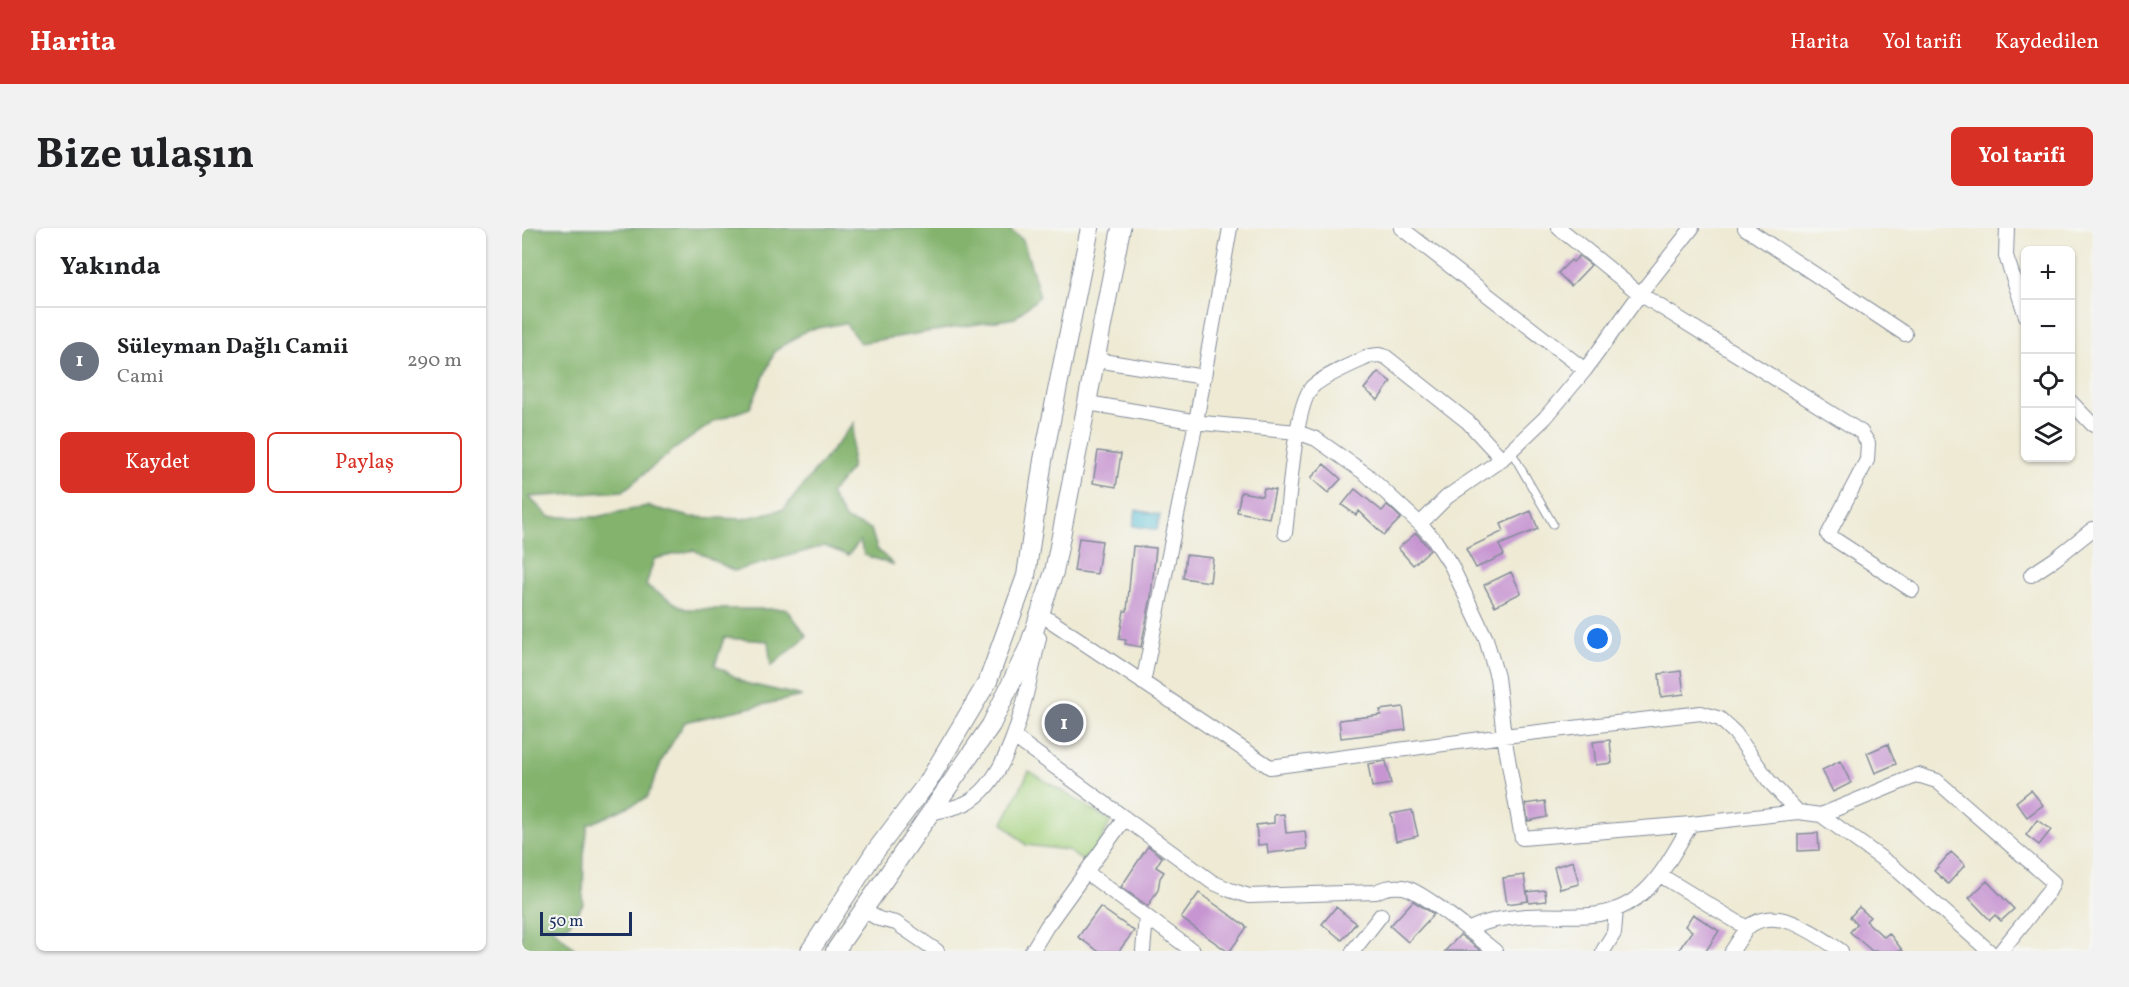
<!DOCTYPE html>
<html lang="tr">
<meta charset="utf-8">
<style>
:root{--surface:#fff;--page:#f2f2f2;--text:#202124;--muted:#757577;--line:#e0e0e0;--accent:#d93025}
body{margin:0;font-family:Vollkorn,serif;background:var(--page);color:var(--text)}
.controls{position:absolute;right:18px;top:18px;display:grid;overflow:hidden;border-radius:9px;box-shadow:0 2px 4px #0004}
.controls button{width:54px;height:54px;display:grid;place-items:center;padding:0;border:0;border-bottom:2px solid var(--line);background:var(--surface);color:var(--text);font:30px sans-serif}
.scale{position:absolute;left:18px;bottom:15px;width:92px;box-sizing:border-box;padding-left:6px;border:3px solid #1b2f5e;border-top:0;font-size:16px;line-height:21px;white-space:nowrap;color:#1b2f5e;-webkit-text-stroke:4px #f6f6f2;paint-order:stroke}
.you{position:absolute;left:1076px;top:411px;width:21px;height:21px;margin:-15px;border:4px solid #fff;border-radius:50%;background:#1a73e8;box-shadow:0 0 0 9px #1a73e833}
.badge{display:grid;place-items:center;width:39px;height:39px;border-radius:50%;background:var(--accent);color:#fff;font-size:20px;font-weight:700}
.pin{position:absolute;translate:-50% -50%;border:3px solid #fff;box-shadow:0 2px 6px #0006}
.list{margin:0;padding:0;list-style:none}
h2{display:flex;justify-content:space-between;align-items:center;height:78px;margin:0;padding:0 24px;font-size:26px}
h2 small{font-size:20px;font-weight:400;color:var(--muted)}
.list li{display:grid;grid-template-columns:39px 1fr auto;gap:18px;align-items:center;box-sizing:border-box;height:108px;padding:0 24px;border-top:2px solid var(--line)}
.list b{display:block;font-size:22px;white-space:nowrap}
.list p{margin:0;font-size:20px;white-space:nowrap;color:var(--muted)}
.list em{font-size:20px;font-style:normal;color:var(--muted)}
.actions{display:flex;gap:12px;padding:18px 24px}
.actions a{flex:1;padding:14px 0;border:2px solid var(--accent);border-radius:9px;text-align:center;font-size:21px;color:var(--accent)}
.actions .main{background:var(--accent);color:#fff}
.icon{flex:none;width:33px;height:33px;fill:none;stroke:currentColor;stroke-width:2;stroke-linecap:round;stroke-linejoin:round}
.map{position:relative;flex:none;width:1571px;height:723px;overflow:hidden;border-radius:9px}
header{display:flex;align-items:center;gap:36px;box-sizing:border-box;height:84px;padding:0 30px;background:var(--accent);color:#fff}
header strong{font-size:28px}
nav{display:flex;gap:33px;margin-inline-start:auto;font-size:21px}
.intro{display:flex;align-items:center;justify-content:space-between;box-sizing:border-box;height:144px;padding:0 36px}
h1{margin:0;font-size:42px}
.button{padding:15px 27px;border-radius:9px;background:var(--accent);color:#fff;font-size:21px;font-weight:700}
main{display:flex;gap:36px;padding:0 36px}
aside{flex:1;background:var(--surface);border-radius:9px;box-shadow:0 2px 4px #0004}
.map>svg:first-child{display:block}
.green{fill:#a4d17e;stroke:#60806e;stroke-width:1.5}
.forest{fill:#83b36d;stroke:#4f7166;stroke-width:1.5}
.water{fill:#59bfd6;stroke:#3a779a;stroke-width:1.5}
.building{fill:#c796d2}
.lines{fill:none;stroke-linecap:round;stroke-linejoin:round}
.service-casing{stroke:#848c99;stroke-width:9}
.minor-casing{stroke:#848c99;stroke-width:16}
.secondary-casing{stroke:#848c99;stroke-width:20}
.service{stroke:#fff;stroke-width:7}
.minor{stroke:#fff;stroke-width:14}
.secondary{stroke:#fff;stroke-width:18}
</style>
<header>
<strong>Harita</strong>
<nav><a>Harita</a><a>Yol tarifi</a><a>Kaydedilen</a></nav>
</header>
<div class="intro"><h1>Bize ulaşın</h1><a class="button">Yol tarifi</a></div>
<main>
<aside>
<h2>Yakında<small></small></h2>
<ul class="list">
<li><span class="badge" style="background:#6b7280">1</span><div><b>Süleyman Dağlı Camii</b><p>Cami</p></div><em>290 m</em></li>
</ul>
<div class="actions"><a class="main">Kaydet</a><a>Paylaş</a></div>
</aside>
<div class="map">
<svg width="1571" height="723" viewBox="0 0 1571 723">
<rect width="100%" height="100%" fill="#f6f6f2"/>
<filter id="ink" filterUnits="userSpaceOnUse"><feTurbulence type="fractalNoise" baseFrequency=".0167" numOctaves="2"/><feDisplacementMap in="SourceGraphic" scale="12" xChannelSelector="R" yChannelSelector="G"/><feConvolveMatrix kernelMatrix="1 2 1 2 8 2 1 2 1" color-interpolation-filters="sRGB"/></filter>
<filter id="wash" filterUnits="userSpaceOnUse"><feTurbulence type="fractalNoise" baseFrequency=".008" numOctaves="4" result="noise"/><feDisplacementMap in="SourceGraphic" scale="24" xChannelSelector="R" yChannelSelector="G"/><feGaussianBlur stdDeviation="1.35" result="paint"/><feColorMatrix in="noise" values="0 0 0 0 0 0 0 0 0 0 0 0 0 0 0 0 0 1.4 0 .05"/><feComposite in="paint" operator="in"/></filter>
<g filter="url(#wash)">
<rect width="100%" height="100%" fill="#eeead4"/>
<path class="green" d="M507,543l82,50 -23,44 -21,-15 -41,-5 -23,-22z"/>
<path class="forest" d="M0,0h485l16,12 17,56 -25,22 -155,25 -15,-20 -38,7 -32,21 -25,57 -35,13 -43,30 -49,40 -94,6 20,20h47l51,-11 43,11 53,2 41,-10 70,-86 -3,46 -21,25 16,26 25,9 6,20 17,16 -30,-10 -4,-14 -12,14 -24,-9 -90,25 -40,-21 -40,9 -8,27 39,23h102l20,27 -36,30 -3,-25 -44,-3 -9,27 30,18 57,13 -117,26 -21,34 -17,42 -59,27 -4,29 -1,50 -16,23 -18,-2 28,26h-55z"/>
<path class="water" d="M614,282l24,5 -3,15 -24,-4z"/>
<g id="blocks">
<path class="building" d="M1057,28l12,9 -20,21 -13,-13 13,-13 2,2z
M856,144l13,10 -13,18 -14,-11z
M576,223l23,3 -5,33 -23,-4z
M802,236l17,15 -13,14 -17,-15z
M742,260l11,2 -6,28 -32,-6 4,-20 21,4z
M833,261l27,22 5,-6 14,13 -17,17 -25,-24 -3,4 -14,-10z
M1009,283l7,18 -39,16 5,10 -28,13 -10,-19 38,-18 -3,-7z
M894,305l14,17 -17,15 -15,-17z
M557,310l23,3 -5,33 -23,-3z
M611,318l23,2 -5,49 -10,50 -16,-3 1,-4 -7,-1 5,-28h3z
M664,327l27,3 -3,24 -27,-4z
M989,344l10,21 -26,13 -11,-21z
M1159,443l3,23 -23,3 -2,-23z
M549,478l8,27 -21,6 -9,-26z
M881,479l3,23 -65,8 -2,-18 42,-5 -1,-5z
M1088,512l2,23 -16,2 -3,-23z
M1366,516l8,20 -21,9 -8,-20z
M864,533l5,23 -19,3 -4,-23z
M1318,533l11,22 -18,9 -11,-22z
M1509,562l12,15 -16,12 -11,-15z
M1023,573l2,16 -19,4 -3,-17z
M890,582l6,26 -22,5 -5,-27z
M762,586l2,19 19,-2 2,18 -39,4 -1,-9 -9,1 -2,-20 18,-2v-8z
M1515,592l14,10 -12,15 -13,-10z
M1296,605l1,17 -21,1v-17z
M626,618l14,11 -6,10 8,5 -4,6 -2,12 -10,16 -27,-19z
M1429,624l14,13 -17,19 -14,-13z
M1051,633l6,23 -19,5 -6,-22z
M1002,647l4,26 -21,3 -4,-26z
M1465,653l27,28 -13,12 -6,-6 -5,5 -21,-22z
M1023,662l1,11 -17,2 -2,-11z
M677,665l48,34 -17,24h-3l-46,-33z
M891,673l21,13 -26,28 -18,-16z
M578,679l34,24 -15,20h-21l-20,-14z
M814,679l20,16 -14,17 -20,-16z
M1337,679l11,10 -4,4 18,16 5,-4 14,18h-31l-22,-19 7,-8 -7,-7z
M1171,686l26,17 -13,20h-28l14,-20 -7,-5z
M938,707l3,2 18,14h-36z"/>
</g>
</g>
<g filter="url(#ink)">
<use href="#blocks" fill-opacity="0" stroke="#848c99" stroke-width="1.5"/>
<g class="lines">
<g class="service-casing">
<path id="service" d="M989,223l42,73"/>
</g>
<g class="minor-casing">
<path id="minor" d="M879,0l184,142
M1037,0l81,66 221,138 7,11 -1,17 -39,75 84,55
M1223,0l160,106
M1485,0l-1,28 20,60
M574,132l108,17
M1548,173l23,24
M566,175l115,20 94,9 19,7 50,35 54,50 14,15 17,26 35,74 11,38 7,59 18,102 169,-14 107,-12 23,3 74,53 94,83
M898,296l27,-27 55,-38 43,-41 40,-48 55,-76 52,-66
M763,305c4,-30 9,-126 27,-146 11,-11 43,-24 58,-31l9,-1 7,2 82,65 34,37
M1509,347l24,-16 38,-30
M523,389l225,150 234,-31 197,-23 19,6 15,14 34,48 29,31
M621,455l53,-261 34,-194
M492,509l198,145 18,8 19,6 127,-4c8,-5 17,-6 27,-5 19,3 74,50 92,64
M409,585c11,-3 25,-5 35,-10 47,-23 62,-118 73,-165
M1299,587l97,-40 19,6 116,101 -4,9 -48,60
M564,644l107,79
M1138,647l87,53c28,-25 69,6 94,23
M341,682l16,9 17,4 41,28
M946,702c18,-10 37,-12 58,-14 24,-2 50,2 73,-2 51,-9 68,-51 92,-90
M510,723l15,-25 78,-108
M621,723l3,-34
M831,723l28,-36
M1081,723l11,-18 2,-24
M1210,723l15,-23"/>
</g>
<g class="secondary-casing">
<path id="secondary" d="M288,723l64,-98 54,-71 60,-101 38,-105 17,-116 47,-232
M313,723l156,-226 38,-79 25,-74 67,-344"/>
</g>
<use href="#service" class="service"/>
<use href="#minor" class="minor"/>
<use href="#secondary" class="secondary"/>
</g>
</g>
</svg>
<div class="controls">
<button>+</button>
<button>−</button>
<button><svg class="icon" aria-label="locate" viewBox="0 0 24 24"><circle cx="12" cy="12" r="6"/><path d="M12 2v4M12 18v4M2 12h4M18 12h4"/></svg></button>
<button><svg class="icon" aria-label="layers" viewBox="0 0 24 24"><path d="M12 4l9 5-9 5-9-5zM3 14l9 5 9-5"/></svg></button>
</div>
<div class="scale">50 m</div>
<div class="you"></div>
<div class="pin badge" style="left:542px;top:495px;background:#6b7280">1</div>
</div>
</main>
